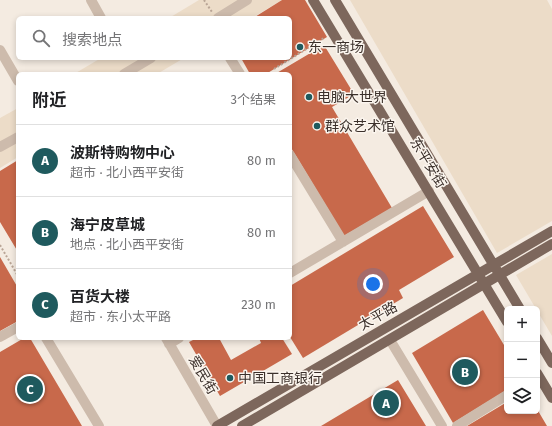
<!DOCTYPE html>
<html lang="zh">
<meta charset="utf-8">
<style>
:root{--surface:#fff;--page:#f6f6f6;--text:#202124;--muted:#757577;--line:#e0e0e0;--accent:#1f5a5e}
body{margin:0;font-family:"Fira Sans","Noto Sans SC",sans-serif;background:var(--page);color:var(--text)}
.controls{position:absolute;right:12px;bottom:12px;display:grid;overflow:hidden;border-radius:6px;box-shadow:0 2px 6px #0003}
.controls button{width:36px;height:36px;display:grid;place-items:center;padding:0;border:0;border-bottom:1px solid var(--line);background:var(--surface);color:var(--text);font:20px sans-serif}
.you{position:absolute;left:373px;top:284px;width:14px;height:14px;margin:-10px;border:3px solid #fff;border-radius:50%;background:#1a73e8;box-shadow:0 0 0 6px #1a73e833}
.badge{display:grid;place-items:center;width:26px;height:26px;border-radius:50%;background:var(--accent);color:#fff;font-size:13px;font-weight:700}
.pin{position:absolute;translate:-50% -50%;border:2px solid #fff;box-shadow:0 1px 4px #0006}
.list{margin:0;padding:0;list-style:none}
h2{display:flex;justify-content:space-between;align-items:center;height:52px;margin:0;padding:0 16px;font-size:17px}
h2 small{font-size:13px;font-weight:400;color:var(--muted)}
.list li{display:grid;grid-template-columns:26px 1fr auto;gap:12px;align-items:center;box-sizing:border-box;height:72px;padding:0 16px;border-top:1px solid var(--line)}
.list b{display:block;font-size:15px;white-space:nowrap}
.list p{margin:0;font-size:13px;white-space:nowrap;color:var(--muted)}
.list em{font-size:13px;font-style:normal;color:var(--muted)}
.icon{flex:none;width:22px;height:22px;fill:none;stroke:currentColor;stroke-width:2;stroke-linecap:round;stroke-linejoin:round}
.map{position:relative;flex:none;width:552px;height:426px;overflow:hidden}
.search{position:absolute;background:var(--surface);box-shadow:0 2px 6px #0003;left:16px;top:16px;width:276px;height:44px;display:flex;align-items:center;gap:10px;box-sizing:border-box;padding:0 14px;border-radius:6px;color:var(--muted);font-size:15px}
.panel{position:absolute;background:var(--surface);box-shadow:0 2px 6px #0003;left:16px;top:72px;width:276px;height:268px;border-radius:6px}
.map>svg:first-child{display:block}
.plaza{fill:#ecdcc8}
.building{fill:#c8694b}
.lines{fill:none;stroke-linecap:round;stroke-linejoin:round}
.path{stroke:#b9a596;stroke-width:2;stroke-dasharray:2 2;stroke-linecap:butt}
.minor{stroke:#cdbbac;stroke-width:10}
.major{stroke:#7d675c;stroke-width:10}
.poi-dot{fill:#1f5a5e;stroke:#fbf5ee;stroke-width:1.5}
.labels{text-anchor:middle;dominant-baseline:central;stroke-width:3;stroke-linejoin:round;paint-order:stroke}
.poi-label{font-size:14px;fill:#3b302b;stroke:#fbf5ee;text-anchor:start}
.street-label{font-size:14px;fill:#3b302b;stroke:#fbf5ee}
</style>
<div class="map">
<svg width="552" height="426" viewBox="0 0 552 426">
<rect width="100%" height="100%" fill="#f4ebe1"/>
<path class="plaza" d="M199,0h83l-30,18h-83z
M350,0h197l5,9v212l-55,32z
M101,58h83l-27,16h-83z
M18,108v49l-18,11v-50z
M552,254v82l-36,-61z"/>
<path class="building" d="M282,0h23l22,37 -61,37h-16l-9,-16h49v-40h-37z
M324,45l30,49 -22,13 60,101 -48,28 -54,-90v-72h-15z
M18,160v92l-18,-30v-51z
M423,206l31,51 -55,33 4,8 -100,60 -13,-21v-51z
M0,257l18,31v33l-18,10z
M483,310l24,40v40l-54,33 -41,-70z
M24,338h6l52,88h-82v-74z
M197,338h22l12,22 30,-17 -2,-5h23l10,16 -72,42 -31,-54z
M398,380l28,46h-105z
M507,402v9h30v-2l10,17h-80z"/>
<g class="lines">
<path class="path" d="M204,0l8,12
M274,69l50,-31
M0,245l18,31"/>
<path class="minor" d="M91,0l10,18
M218,18l29,-18
M0,50l18,31
M230,58l10,16
M124,74l27,-16
M0,147l18,-10
M290,155l53,87
M290,273l139,-82
M0,337l18,-10
M46,338l53,88
M166,338l51,88
M390,340l52,86
M169,344l10,-6
M457,426l50,-31"/>
<path class="major" d="M313,0l194,322
M335,0l185,309
M537,338l15,25
M537,373l15,25
M217,426l335,-195
M242,426l310,-182"/>
</g>
<g class="poi-dot">
<circle cx="300" cy="47" r="4"/>
<circle cx="309" cy="97" r="4"/>
<circle cx="317" cy="126" r="4"/>
<circle cx="230" cy="378" r="4"/>
</g>
<g class="labels">
<g class="poi-label">
<text x="308" y="47">东一商场</text>
<text x="317" y="97">电脑大世界</text>
<text x="325" y="126">群众艺术馆</text>
<text x="238" y="378">中国工商银行</text>
</g>
<g class="street-label">
<text transform="translate(428 163) rotate(59)">东平安街</text>
<text transform="translate(378 316) rotate(-30)">太平路</text>
<text transform="translate(203 375) rotate(60)">爱民街</text>
</g>
</g>
</svg>
<div class="controls">
<button>+</button>
<button>−</button>
<button><svg class="icon" aria-label="layers" viewBox="0 0 24 24"><path d="M12 4l9 5-9 5-9-5zM3 14l9 5 9-5"/></svg></button>
</div>
<div class="you"></div>
<div class="pin badge" style="left:386px;top:403px">A</div>
<div class="pin badge" style="left:465px;top:372px">B</div>
<div class="pin badge" style="left:30px;top:389px">C</div>
<div class="search"><svg class="icon" aria-label="search" viewBox="0 0 24 24"><circle cx="10" cy="10" r="6"/><path d="M15 15l6 6"/></svg>搜索地点</div>
<section class="panel">
<h2>附近<small>3个结果</small></h2>
<ul class="list">
<li><span class="badge">A</span><div><b>波斯特购物中心</b><p>超市 · 北小西平安街</p></div><em>80 m</em></li>
<li><span class="badge">B</span><div><b>海宁皮草城</b><p>地点 · 北小西平安街</p></div><em>80 m</em></li>
<li><span class="badge">C</span><div><b>百货大楼</b><p>超市 · 东小太平路</p></div><em>230 m</em></li>
</ul>
</section>
</div>
